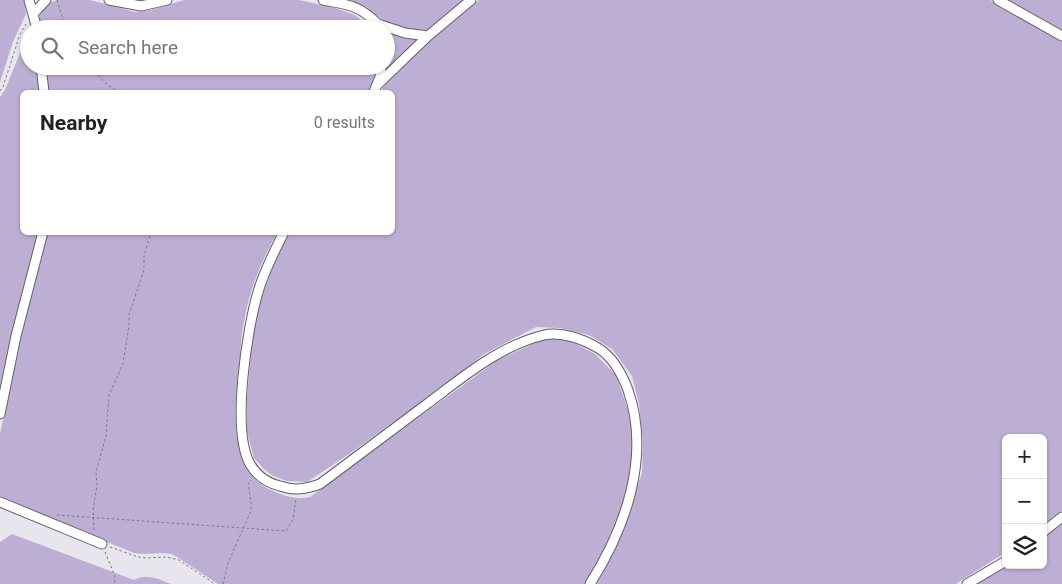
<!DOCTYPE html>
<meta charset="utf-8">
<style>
:root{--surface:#fff;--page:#f2f2f2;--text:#222;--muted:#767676;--line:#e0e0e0}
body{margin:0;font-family:Roboto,sans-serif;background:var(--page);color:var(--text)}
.controls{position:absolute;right:15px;bottom:15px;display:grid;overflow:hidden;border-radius:8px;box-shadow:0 1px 4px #0004}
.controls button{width:45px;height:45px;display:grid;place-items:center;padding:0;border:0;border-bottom:1px solid var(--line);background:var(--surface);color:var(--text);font:25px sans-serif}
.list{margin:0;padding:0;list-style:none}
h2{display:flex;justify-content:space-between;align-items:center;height:65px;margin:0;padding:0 20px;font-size:21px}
h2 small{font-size:16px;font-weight:400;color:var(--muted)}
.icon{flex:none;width:28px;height:28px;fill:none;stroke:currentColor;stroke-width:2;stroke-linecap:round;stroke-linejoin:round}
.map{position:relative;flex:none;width:1062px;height:584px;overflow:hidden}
.search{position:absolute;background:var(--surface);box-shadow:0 1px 4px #0004;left:20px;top:20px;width:375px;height:55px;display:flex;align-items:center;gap:12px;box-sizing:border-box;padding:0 18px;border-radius:28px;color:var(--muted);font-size:19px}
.panel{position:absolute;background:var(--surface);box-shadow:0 1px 4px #0004;left:20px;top:90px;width:375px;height:145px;border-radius:8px}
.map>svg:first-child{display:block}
.green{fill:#bdaed4}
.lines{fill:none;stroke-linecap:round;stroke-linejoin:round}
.street-casing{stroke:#625f67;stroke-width:11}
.path{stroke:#7b787f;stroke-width:1;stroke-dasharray:2.5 2.5;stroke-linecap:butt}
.street{stroke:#fff;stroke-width:9}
</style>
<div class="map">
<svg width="1062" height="584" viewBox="0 0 1062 584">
<rect width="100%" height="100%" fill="#e8e5ee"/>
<path class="green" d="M0,0h24l2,14 -13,28 -13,40z
M57,0h33l45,12 15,-2 34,-10h115l36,8 20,7 16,14h-330c-3,-17 -1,-22 16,-29z
M351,0h114l-35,29 -10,2 -32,-7 -21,-17z
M479,0h511l72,38v472l-19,15v-87h-37v114l-50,32h-359l21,-42 24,-69 1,-32 -4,-37 -7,-28 -20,-27 -23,-14 -29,-7 -24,-1 -52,27 -36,29 -99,71 -42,28 -20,-1 -14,-5 -9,-7 -10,-11 -7,-26v-34l5,-55 8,-41 17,-46 13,-23 102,-1v-140h-12c20,-32 69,-68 99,-92z
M1009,0h53v30z
M386,30l22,9h12l-36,34 4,-21z
M29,31v35h10l3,26h-20v140l16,1 -38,162v-298l5,-7z
M46,66h332l-9,26h-320z
M47,233h230c-15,27 -28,57 -33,89 -3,13 -3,28 -5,42 -4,40 -13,108 34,127 12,5 23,9 37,6l186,-136 47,-22 14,-1 16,4 22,12 21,21 12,35 6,31 -1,20 -13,55 -12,30 -21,38h-369l-44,-29c-13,-4 -26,1 -40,-2l-124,-51 -10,-6v-62l26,-121z
M1062,521v63h-86l31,-19h36v-28z
M12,534l122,46c13,-7 24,-1 37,4h-171v-42z"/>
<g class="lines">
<g class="street-casing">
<path id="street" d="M29,0l8,29
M109,0l32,6 26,-6
M323,0c26,5 36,5 55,24
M998,0l64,36
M34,13l12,-13
M380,29l-2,-5 27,9 23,3 43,-36
M41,66l3,26
M376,86l52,-50
M374,92l6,-15 1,-11
M284,232c-10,20 -20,39 -26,60 -11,37 -27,138 -8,172 7,12 17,19 30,22 14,5 26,3 40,-2 36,-27 71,-53 107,-80 36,-27 72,-58 117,-69 17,-4 39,4 54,13 15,9 24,26 30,42 23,66 -2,137 -38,194
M0,414l16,-78 27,-104
M0,502l102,42
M1043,532l19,-15
M967,584l39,-23"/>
</g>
<path class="path" d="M57,0l9,29
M94,66c5,14 18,25 32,26
M0,91l3,-4 17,-53 6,-10
M57,515l229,16 7,-12 3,-20
M94,530l-1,-19 4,-26 -1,-13 10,-36 3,-41 14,-31 6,-38v-11l15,-45v-14l7,-24
M110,547l28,10 9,1 19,-1 13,3 36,24
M105,552l10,24 -1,8
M223,584l5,-21 23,-52v-9l-3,-18 3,-4"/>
<use href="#street" class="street"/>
</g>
</svg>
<div class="controls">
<button>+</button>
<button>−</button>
<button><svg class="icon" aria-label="layers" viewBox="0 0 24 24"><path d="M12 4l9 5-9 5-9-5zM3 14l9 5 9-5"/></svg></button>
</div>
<div class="search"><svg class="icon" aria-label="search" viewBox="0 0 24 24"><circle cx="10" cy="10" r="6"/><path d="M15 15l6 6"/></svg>Search here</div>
<section class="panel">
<h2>Nearby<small>0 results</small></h2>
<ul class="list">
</ul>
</section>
</div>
